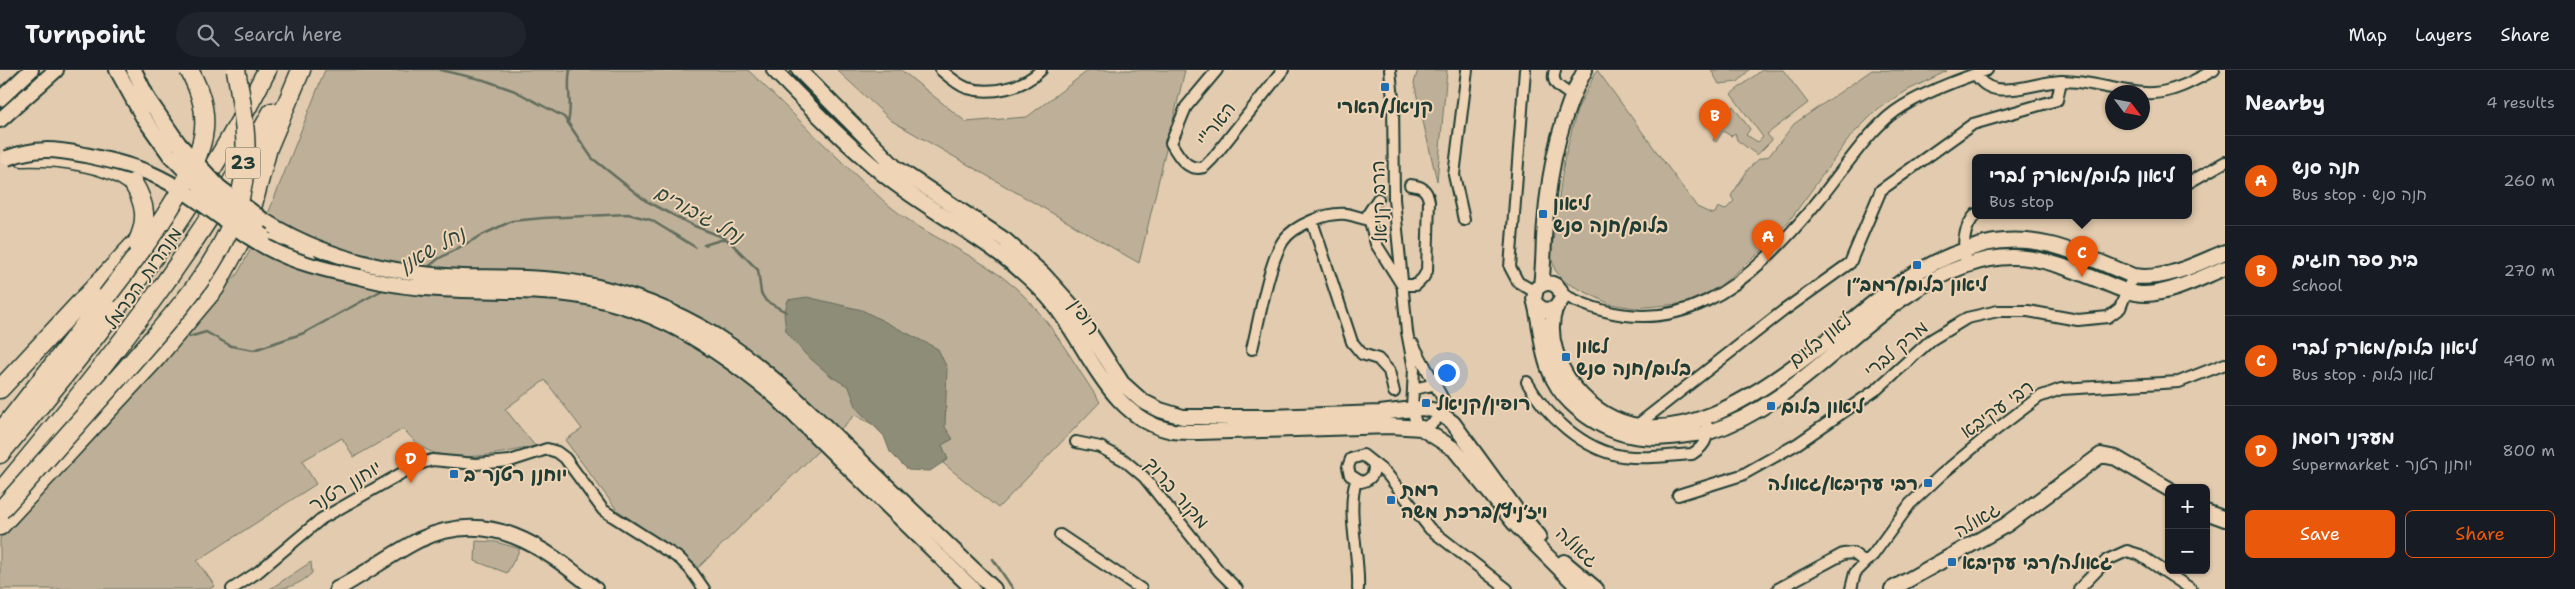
<!DOCTYPE html>
<meta charset="utf-8">
<style>
:root{--surface:#171b24;--page:#20242c;--text:#f1f3f6;--muted:#9ea1a6;--line:#363941;--accent:#ea580c}
body{margin:0;font-family:"Shantell Sans","Playpen Sans Hebrew",sans-serif;background:var(--page);color:var(--text)}
.controls{position:absolute;right:15px;bottom:15px;display:grid;overflow:hidden;border-radius:8px;box-shadow:0 1px 4px #0004}
.controls button{width:45px;height:45px;display:grid;place-items:center;padding:0;border:0;border-bottom:1px solid var(--line);background:var(--surface);color:var(--text);font:25px sans-serif}
.compass{position:absolute;left:2105px;top:15px;width:45px;height:45px;border-radius:50%;background:var(--surface);box-shadow:0 1px 4px #0004;rotate:122deg}
.you{position:absolute;left:1446px;top:302px;width:18px;height:18px;margin:-12px;border:4px solid #fff;border-radius:50%;background:#1a73e8;box-shadow:0 0 0 8px #1a73e833}
.badge{display:grid;place-items:center;width:32px;height:32px;border-radius:50%;background:var(--accent);color:#fff;font-size:16px;font-weight:700}
.pin{position:absolute;translate:-50% -41px;filter:drop-shadow(0 1px 2px #0008)}
.pin::after{content:'';position:absolute;top:26px;width:18px;height:15px;background:inherit;clip-path:polygon(0 0,100% 0,50% 100%)}
.popup{position:absolute;left:1972px;top:84px;width:220px;height:65px;box-sizing:border-box;display:grid;place-content:center;border-radius:8px;background:var(--surface);filter:drop-shadow(0 1px 4px #0005);font-size:16px;white-space:nowrap;color:var(--muted)}
.popup b{font-size:19px;color:var(--text)}
.popup::after{content:'';position:absolute;left:50%;top:100%;margin-left:-10px;border:10px solid transparent;border-top-color:var(--surface)}
.list{margin:0;padding:0;list-style:none}
h2{display:flex;justify-content:space-between;align-items:center;height:65px;margin:0;padding:0 20px;font-size:21px}
h2 small{font-size:16px;font-weight:400;color:var(--muted)}
.list li{display:grid;grid-template-columns:32px 1fr auto;gap:15px;align-items:center;box-sizing:border-box;height:90px;padding:0 20px;border-top:1px solid var(--line)}
.list b{display:block;font-size:19px;white-space:nowrap}
.list p{margin:0;font-size:16px;white-space:nowrap;color:var(--muted)}
.list em{font-size:16px;font-style:normal;color:var(--muted)}
.actions{display:flex;gap:10px;padding:15px 20px}
.actions a{flex:1;padding:11px 0;border:1px solid var(--accent);border-radius:8px;text-align:center;font-size:18px;color:var(--accent)}
.actions .main{background:var(--accent);color:#fff}
.icon{flex:none;width:28px;height:28px;fill:none;stroke:currentColor;stroke-width:2;stroke-linecap:round;stroke-linejoin:round}
.map{position:relative;flex:none;width:2225px;height:519px;overflow:hidden}
header{display:flex;align-items:center;gap:30px;box-sizing:border-box;height:70px;padding:0 25px;background:var(--surface);border-bottom:1px solid var(--line)}
header strong{font-size:24px}
nav{display:flex;gap:28px;margin-inline-start:auto;font-size:18px}
.search{width:350px;height:45px;background:var(--page);display:flex;align-items:center;gap:12px;box-sizing:border-box;padding:0 18px;border-radius:28px;color:var(--muted);font-size:19px}
main{display:flex}
aside{flex:1;background:var(--surface)}
.map>svg:first-child{display:block}
.green{fill:#beb098;stroke:#6e7666}
.water{fill:#8e8d78;stroke:#626d5d}
.lines{fill:none;stroke-linecap:round;stroke-linejoin:round}
.stream{stroke:#626d5d;stroke-width:2.5}
.street-tunnel{stroke:#bbaf96;stroke-width:10;stroke-dasharray:10 5;stroke-linecap:butt}
.street-casing{stroke:#1f3d34;stroke-width:14}
.secondary-casing{stroke:#1f3d34;stroke-width:18}
.highway-casing{stroke:#1f3d34;stroke-width:21}
.street{stroke:#efd4b6;stroke-width:10}
.secondary{stroke:#efd4b6;stroke-width:14}
.highway{stroke:#efd4b6;stroke-width:18}
.secondary-bridge-casing{stroke:#1f3d34;stroke-width:18;stroke-linecap:butt}
.highway-bridge-casing{stroke:#1f3d34;stroke-width:21;stroke-linecap:butt}
.secondary-bridge{stroke:#efd4b6;stroke-width:14}
.highway-bridge{stroke:#efd4b6;stroke-width:18}
.poi-dot{fill:#1f6fb2;stroke:#efd4b6;stroke-width:2}
.labels{text-anchor:middle;dominant-baseline:central;stroke-width:4;stroke-linejoin:round;paint-order:stroke}
.shield{fill:#efd4b6;stroke:#5d6a5b;stroke-width:1}
.shield-label{font-size:18px;font-weight:bold;fill:#1f3d34}
.poi-label{font-size:19px;font-weight:bold;fill:#1f3d34;stroke:#efd4b6;text-anchor:start}
.street-label{font-size:19px;fill:#1f3d34;stroke:#efd4b6}
.water-label{font-size:20px;font-style:italic;fill:#30493e;stroke:#efd4b6}
</style>
<header>
<strong>Turnpoint</strong>
<div class="search"><svg class="icon" aria-label="search" viewBox="0 0 24 24"><circle cx="10" cy="10" r="6"/><path d="M15 15l6 6"/></svg>Search here</div>
<nav><a>Map</a><a>Layers</a><a>Share</a></nav>
</header>
<main>
<div class="map">
<svg width="2225" height="519" viewBox="0 0 2225 519">
<rect width="100%" height="100%" fill="#e2cbae"/>
<filter id="ink" filterUnits="userSpaceOnUse"><feTurbulence type="fractalNoise" baseFrequency=".02" numOctaves="2"/><feDisplacementMap in="SourceGraphic" scale="10" xChannelSelector="R" yChannelSelector="G"/><feConvolveMatrix kernelMatrix="1 2 1 2 8 2 1 2 1" color-interpolation-filters="sRGB"/></filter>
<g filter="url(#ink)">
<path class="green" d="M325,0h423c46,44 91,91 139,134 40,34 91,50 130,85 34,31 57,75 83,113l-102,106 -60,-49 -83,-44 -156,152 -82,-57 -52,-70 17,-11 -37,-49 -40,29 30,37c-31,7 -82,19 -112,2 -7,-5 -14,-13 -20,-19l-49,28 -12,-19 -40,23 14,23 -119,77 18,25 -6,3h-209v-51l139,-150 99,-115 26,-49z
M837,0h64l65,52 61,-5 62,-47h96l-46,193 -247,-142z
M1418,0h29l-10,111 -23,-98z
M1597,0l100,137 15,7 3,-1 3,-6 7,3 9,-9 -3,-5 18,-28 10,-9 10,-3 25,-32 78,-54 75,1 -39,19 -29,18 -28,28 -62,85 -24,27 -46,39 -21,15 -62,6 -26,-4 -45,-22 -10,-12 -4,-14 13,-95 13,-51z
M1711,0h38l-11,12 -19,2z
M1762,0h21l25,33 -41,31 5,6 -15,15 -20,-15 -2,-7 -4,3 -8,-5 -7,11 -3,-2 20,-34 17,23 -4,6 12,7 5,-5 -32,-43z
M476,471l20,1 24,7 -13,24 -32,-12z
M311,492l1,11c-13,12 -24,16 -42,16z"/>
<path class="water" d="M807,227l55,13 76,39 9,19 -2,59 8,12 -11,6 6,14 -18,12 -22,-1 -18,-18 -6,-16 -27,-27 -8,-22 -17,-10 -27,-23 -19,-23 -2,-17 4,-14z"/>
<g class="lines">
<path class="stream" d="M440,0l44,10 31,11 49,26 28,41 54,43 46,24 33,13 8,7 25,25 3,23 5,8 20,11
M568,52c5,-19 -2,-33 2,-52
M704,175l20,-6
M426,199l12,-10 46,-25 28,-13 31,-3 85,-4 23,6 44,27
M189,267l17,-5 25,14 23,4 50,-17 82,-45
M993,489l20,30"/>
<path class="street-tunnel" d="M1378,129l5,-4 27,-10"/>
<g class="street-casing">
<path id="street" d="M941,0c7,6 17,15 26,18 24,7 56,0 74,-18
M1217,0l-31,37 -15,36c7,12 16,29 33,24l9,-9 70,-88
M1390,0l3,29 1,100 13,133 7,37 -2,40 5,18
M1525,0l-15,197 8,15 17,10
M1555,0c-5,14 6,18 16,25
M1975,4c6,8 11,13 21,15 22,3 44,-7 65,-8 30,-1 64,14 92,12 22,-1 42,-13 61,-23
M2188,113l37,-21
M1378,129l-10,15 8,30 26,41h14l7,-7 4,-7 2,-70c-2,-12 -8,-15 -19,-16
M1464,150l-10,-45 13,-105
M1312,151l40,121 10,12 16,5 11,12 5,21
M1966,195c-3,-20 -4,-36 10,-51
M1562,224c112,59 187,-9 256,-93 23,-28 43,-60 70,-84 24,-21 69,-37 99,-47
M1413,274l30,55c1,15 -7,25 -22,29
M1252,279c7,-28 17,-87 31,-108 11,-16 44,-29 63,-27 7,1 15,4 22,6
M1527,312c18,33 57,68 95,74 23,3 47,0 70,-2 16,-10 17,-19 13,-36
M1414,319l22,-5
M1636,356l147,-115 67,-48 31,-73 92,-66 84,-24 4,-19
M1076,372l24,5 24,13 20,17 75,94 18,18
M1373,393c3,10 -2,17 -12,19l-11,-7 -2,-8 3,-8 12,-4 24,19 43,55 77,60
M1356,411c-10,31 4,74 2,108
M1678,425l64,-20 55,-31 80,-55 54,-49 36,-22 31,-7h30l50,9 30,-3 12,-9 13,-32
M1060,465l81,54
M232,519l26,-17 63,-53 95,-54 16,-5 44,4 34,-3 37,-12 10,3 8,6 38,52 77,49 10,10 14,20
M1778,519l65,-35 10,-1 12,9
M1851,519l4,-16 18,-18 37,-51 32,-30 43,-36 54,-41 22,-8 118,-7 46,-18
M2079,519l28,-29 20,-9 13,4 51,34"/>
</g>
<g class="secondary-casing">
<path id="secondary" d="M117,0l26,47 27,38
M134,0l14,29 31,45
M774,0c35,36 70,72 109,104 55,44 116,69 164,122 40,44 60,123 126,135 8,1 18,1 26,1l192,-6 30,2 33,21 61,75 65,65
M799,0l96,97 110,73 39,35 28,31 50,77 20,18 18,9 23,7h87l110,-4 42,-5 15,3 16,12 64,88 22,25
M0,29l31,-29
M0,50l56,-50
M263,150c60,38 128,54 199,57 46,1 91,-1 136,10 116,28 171,86 254,165 47,46 94,91 142,137
M272,171l37,18
M350,204c62,20 129,15 192,18 95,4 163,46 234,105l197,192
M1541,215c3,-20 2,-41 4,-61 4,-53 14,-107 40,-154
M1537,235l6,5 12,-1 7,-10 -2,-9c-6,-9 -16,-9 -24,-1l-2,10c8,26 6,56 20,81 11,22 35,40 56,49 24,10 45,10 70,7 10,-2 20,-2 29,-4 100,-31 159,-134 258,-167 52,-18 85,-3 134,16 14,6 29,13 44,13 28,-1 55,-16 80,-26
M1555,239c-9,26 3,57 19,78 93,112 239,-39 316,-97 28,-21 61,-37 95,-46 54,-13 99,12 148,32 32,5 63,-12 92,-24
M2206,442l19,7
M1564,492l32,27
M337,519c28,-15 54,-35 82,-49 71,-33 123,6 176,49
M1892,519l114,-64 95,-70 15,3 53,31"/>
</g>
<g class="highway-casing">
<path id="highway" d="M22,87c34,-1 85,4 111,26
M0,319l146,-157
M0,363l107,-137
M0,384c101,-120 196,-243 267,-384
M0,422c101,-121 197,-240 272,-380
M0,456l156,-168 59,-70 26,-48 8,-21 19,-71 33,-78"/>
</g>
<use href="#street" class="street"/>
<use href="#secondary" class="secondary"/>
<use href="#highway" class="highway"/>
<g class="secondary-bridge-casing">
<path id="secondary-bridge" d="M179,74l40,43 44,33
M170,85l41,42 53,39
M7,88c30,-11 47,-9 78,-3 23,5 47,10 69,20 40,18 73,51 112,72 30,16 60,23 94,30"/>
</g>
<g class="highway-bridge-casing">
<path id="highway-bridge" d="M133,113c13,21 15,38 4,60
M107,226c29,-38 94,-121 97,-167 2,-21 -5,-41 -15,-59
M0,441c45,-50 89,-100 133,-150 40,-46 83,-91 103,-149 16,-49 9,-93 0,-142"/>
</g>
<use href="#secondary-bridge" class="secondary-bridge"/>
<use href="#highway-bridge" class="highway-bridge"/>
</g>
</g>
<g class="poi-dot">
<rect x="1380" y="12" width="10" height="10" rx="2.5"/>
<rect x="1538" y="139" width="10" height="10" rx="2.5"/>
<rect x="1912" y="190" width="10" height="10" rx="2.5"/>
<rect x="1561" y="282" width="10" height="10" rx="2.5"/>
<rect x="1421" y="328" width="10" height="10" rx="2.5"/>
<rect x="1766" y="331" width="10" height="10" rx="2.5"/>
<rect x="449" y="399" width="10" height="10" rx="2.5"/>
<rect x="1923" y="408" width="10" height="10" rx="2.5"/>
<rect x="1386" y="425" width="10" height="10" rx="2.5"/>
<rect x="1947" y="487" width="10" height="10" rx="2.5"/>
</g>
<g class="labels">
<rect class="shield" x="225.5" y="77.5" width="35" height="31" rx="4"/>
<g class="shield-label">
<text x="243" y="93">23</text>
</g>
<g class="poi-label">
<text x="1385" y="36" text-anchor="middle">קניאל/הארי</text>
<text x="1553" y="133">ליאון<tspan x="1553" dy="22">בלום/חנה סנש</tspan></text>
<text x="1917" y="214" text-anchor="middle">ליאון בלום/רמב״ן</text>
<text x="1576" y="276">לאון<tspan x="1576" dy="22">בלום/חנה סנש</tspan></text>
<text x="1436" y="333">רופין/קניאל</text>
<text x="1781" y="336">ליאון בלום</text>
<text x="464" y="404">יוחנן רטנר ב</text>
<text x="1918" y="413" text-anchor="end">רבי עקיבא/גאולה</text>
<text x="1401" y="419">רמת<tspan x="1401" dy="22">ויז׳ניץ/ברכת משה</tspan></text>
<text x="1962" y="492">גאולה/רבי עקיבא</text>
</g>
<g class="street-label">
<text transform="translate(1216 54) rotate(-52)">האר"י</text>
<text transform="translate(1379 132) rotate(-92)">הרב קניאל</text>
<text transform="translate(143 208) rotate(-55)">מנהרות הכרמל</text>
<text transform="translate(1085 247) rotate(55)">רופין</text>
<text transform="translate(1820 270) rotate(-38)">לאון בלום</text>
<text transform="translate(1896 279) rotate(-40)">מרק לברי</text>
<text transform="translate(1997 339) rotate(-36)">רבי עקיבא</text>
<text transform="translate(345 416) rotate(-31)">יוחנן רטנר</text>
<text transform="translate(1177 423) rotate(49)">מקור ברוך</text>
<text transform="translate(1977 450) rotate(-31)">גאולה</text>
<text transform="translate(1577 477) rotate(43)">גאולה</text>
</g>
<g class="water-label">
<text transform="translate(699 144) rotate(29)">נחל גיבורים</text>
<text transform="translate(432 179) rotate(-29)">נחל שאנן</text>
</g>
</g>
</svg>
<div class="controls">
<button>+</button>
<button>−</button>
</div>
<svg class="compass" viewBox="-18 -18 36 36"><path d="M0-13l5 13h-10z" fill="#e53935"/><path d="M0 13l5-13h-10z" fill="#9ea1a6"/></svg>
<div class="you"></div>
<div class="pin badge" style="left:1768px;top:191px">A</div>
<div class="pin badge" style="left:1715px;top:70px">B</div>
<div class="pin badge" style="left:2082px;top:207px">C</div>
<div class="popup"><b>ליאון בלום/מארק לברי</b>Bus stop</div>
<div class="pin badge" style="left:411px;top:413px">D</div>
</div>
<aside>
<h2>Nearby<small>4 results</small></h2>
<ul class="list">
<li><span class="badge">A</span><div><b>חנה סנש</b><p>Bus stop · חנה סנש</p></div><em>260 m</em></li>
<li><span class="badge">B</span><div><b>בית ספר חוגים</b><p>School</p></div><em>270 m</em></li>
<li><span class="badge">C</span><div><b>ליאון בלום/מארק לברי</b><p>Bus stop · לאון בלום</p></div><em>490 m</em></li>
<li><span class="badge">D</span><div><b>מעדני רוסמן</b><p>Supermarket · יוחנן רטנר</p></div><em>800 m</em></li>
</ul>
<div class="actions"><a class="main">Save</a><a>Share</a></div>
</aside>
</main>
